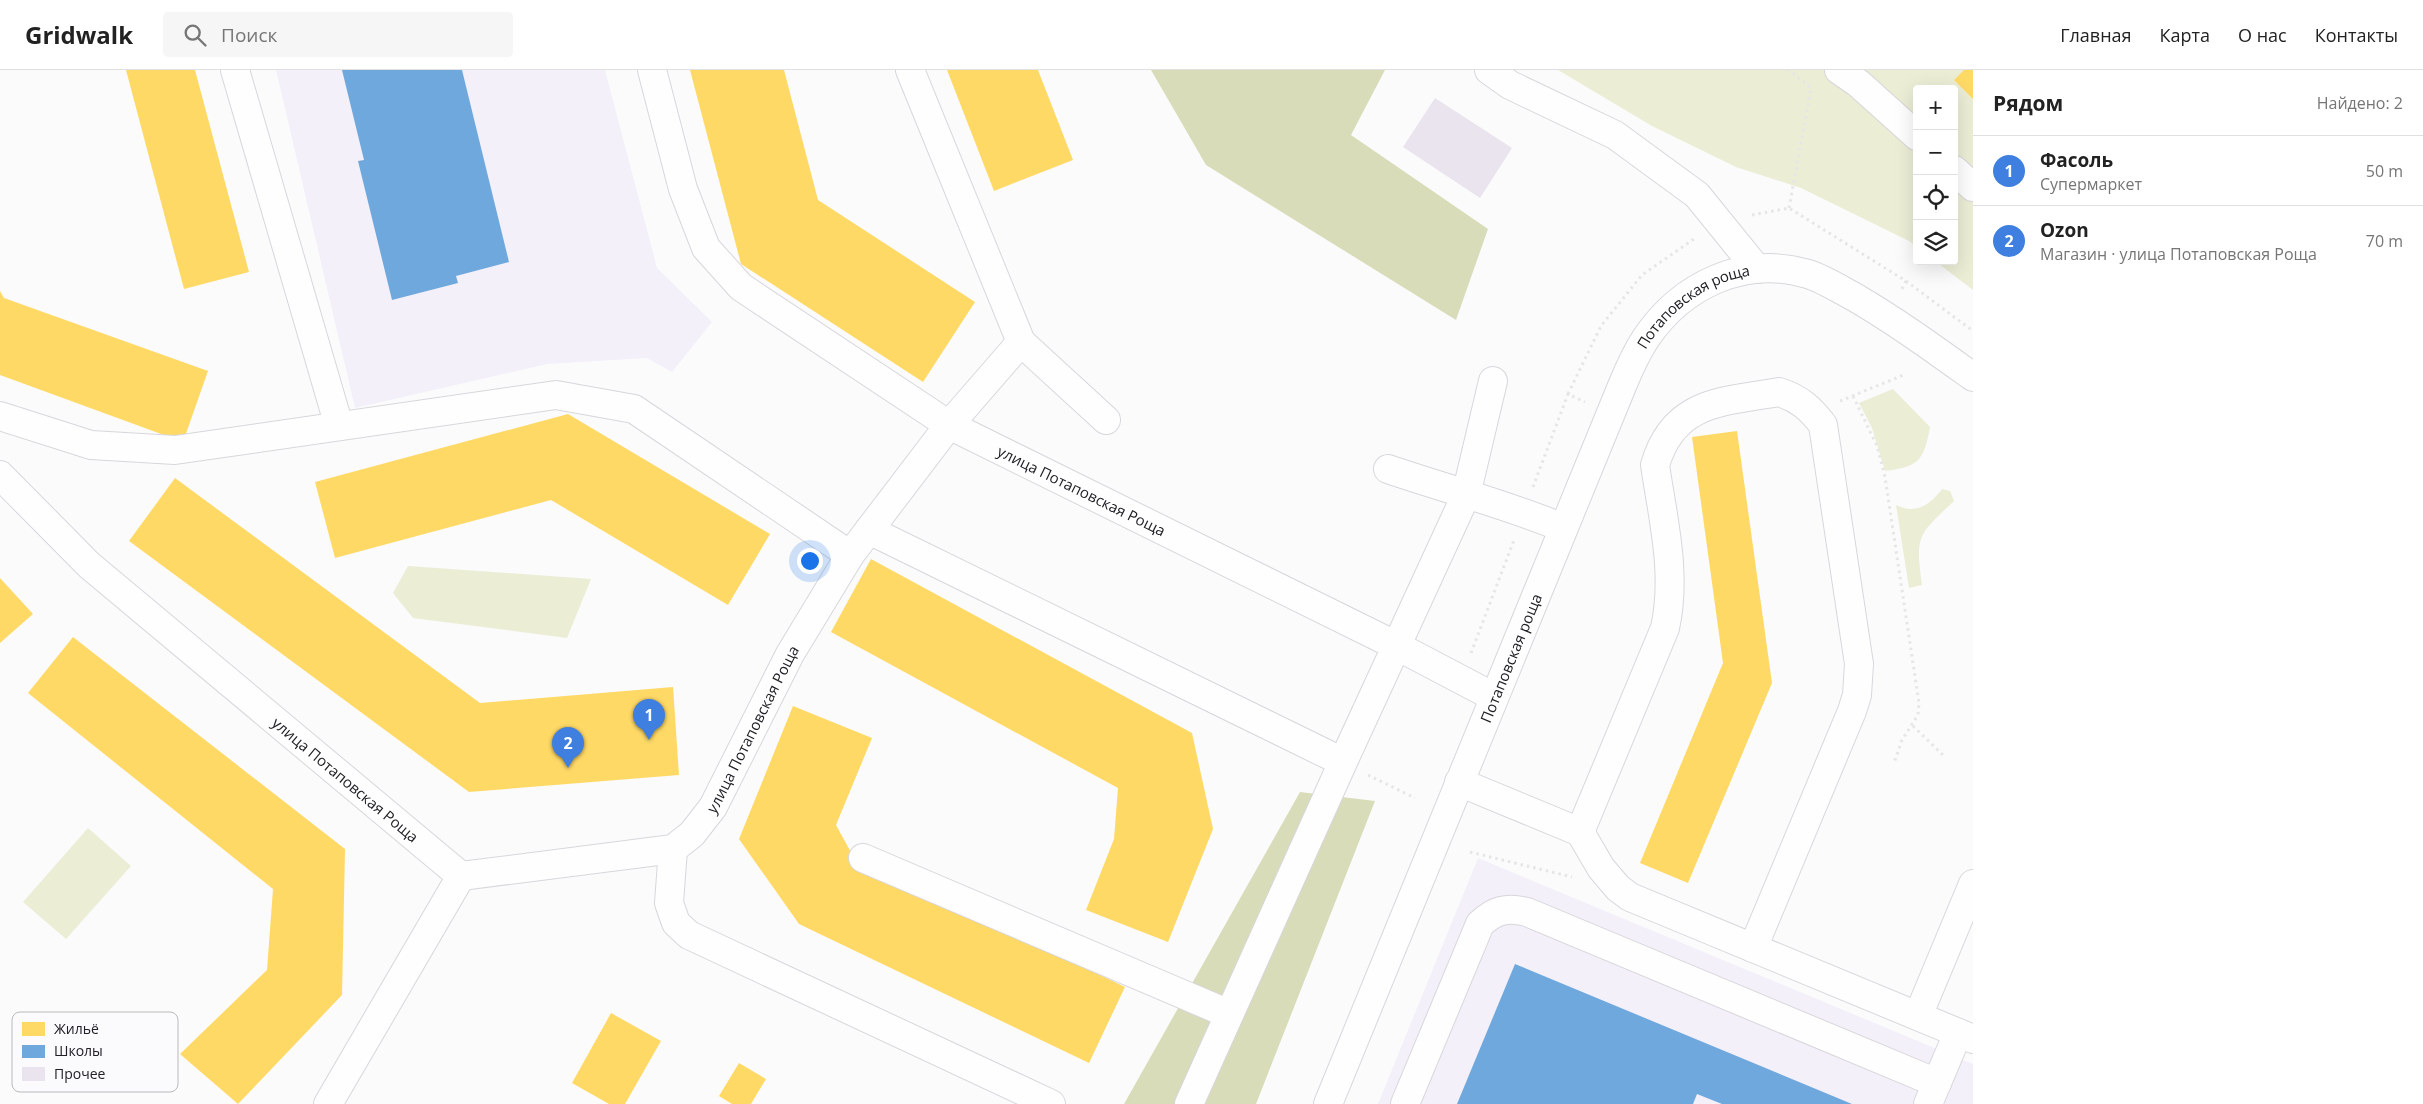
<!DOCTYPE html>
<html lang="ru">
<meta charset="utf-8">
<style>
:root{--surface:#fff;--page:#f6f6f6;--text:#222;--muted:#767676;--line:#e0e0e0;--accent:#6e6d71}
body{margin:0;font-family:"Open Sans",sans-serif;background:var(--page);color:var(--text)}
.controls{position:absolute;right:15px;top:15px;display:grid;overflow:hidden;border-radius:5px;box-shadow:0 5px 20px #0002}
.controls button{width:45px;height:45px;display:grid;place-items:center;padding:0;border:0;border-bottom:1px solid var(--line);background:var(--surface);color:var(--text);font:25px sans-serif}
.you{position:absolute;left:809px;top:490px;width:18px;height:18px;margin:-12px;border:4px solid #fff;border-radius:50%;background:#1a73e8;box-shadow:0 0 0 8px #1a73e833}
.badge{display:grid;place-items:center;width:32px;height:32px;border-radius:50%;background:var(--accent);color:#fff;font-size:16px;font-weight:700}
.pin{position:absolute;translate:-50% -41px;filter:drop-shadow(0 1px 2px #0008)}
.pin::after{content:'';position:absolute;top:26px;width:18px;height:15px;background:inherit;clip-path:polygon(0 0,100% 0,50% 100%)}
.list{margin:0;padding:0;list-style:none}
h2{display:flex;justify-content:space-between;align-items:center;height:65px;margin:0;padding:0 20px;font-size:21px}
h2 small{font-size:16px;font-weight:400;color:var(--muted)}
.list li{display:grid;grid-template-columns:32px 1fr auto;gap:15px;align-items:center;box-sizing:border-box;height:70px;padding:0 20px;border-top:1px solid var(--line)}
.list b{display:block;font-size:19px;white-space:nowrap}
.list p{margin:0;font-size:16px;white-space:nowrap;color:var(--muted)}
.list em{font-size:16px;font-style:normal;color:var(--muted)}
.icon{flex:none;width:28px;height:28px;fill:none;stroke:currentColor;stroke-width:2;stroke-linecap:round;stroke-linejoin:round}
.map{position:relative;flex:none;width:1973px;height:1034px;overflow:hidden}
header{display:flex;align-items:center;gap:30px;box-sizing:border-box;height:70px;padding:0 25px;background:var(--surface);border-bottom:1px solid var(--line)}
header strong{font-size:24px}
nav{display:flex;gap:28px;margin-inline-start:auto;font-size:18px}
.search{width:350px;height:45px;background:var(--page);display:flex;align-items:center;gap:12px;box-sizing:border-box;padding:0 18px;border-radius:5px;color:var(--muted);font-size:19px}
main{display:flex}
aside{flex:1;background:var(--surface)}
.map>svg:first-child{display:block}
.built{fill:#f3f0f9}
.green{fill:#ebedd5}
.forest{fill:#d9dcb9}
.homes{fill:#ffd966}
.schools{fill:#6fa8dc}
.building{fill:#e9e4ed}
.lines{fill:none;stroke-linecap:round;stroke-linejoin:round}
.minor-casing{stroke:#d8d6da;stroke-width:30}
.path{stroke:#e6e6e6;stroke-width:3;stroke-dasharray:2.5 4;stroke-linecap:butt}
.minor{stroke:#fefeff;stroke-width:28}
.labels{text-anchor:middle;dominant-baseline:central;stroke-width:5;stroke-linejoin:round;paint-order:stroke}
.street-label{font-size:15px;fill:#222026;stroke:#fbfafd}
.key{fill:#fbfafd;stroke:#bab9bc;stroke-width:1}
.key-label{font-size:14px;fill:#222026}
</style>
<header>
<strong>Gridwalk</strong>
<div class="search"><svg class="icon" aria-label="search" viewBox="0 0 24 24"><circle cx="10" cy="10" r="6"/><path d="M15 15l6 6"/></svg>Поиск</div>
<nav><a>Главная</a><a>Карта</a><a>О нас</a><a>Контакты</a></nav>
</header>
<main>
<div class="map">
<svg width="1973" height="1034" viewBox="0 0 1973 1034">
<rect width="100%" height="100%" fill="#fbfbfc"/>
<path class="built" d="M276,0h329l52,198 55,54 -40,50 -25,-14 -100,6 -192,44z
M1478,788l495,206v40h-595z"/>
<path class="green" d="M1558,0h415v220l-38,-29h19v-172h-37v158l-8,-6 -108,-53 -65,-21 -84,-41z
M1893,319l37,38c-6,33 -11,40 -45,44l-13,-43 -13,-25z
M1942,419l8,2 4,10c-36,34 -39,34 -32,84l-13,3 -13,-83c20,10 34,0 46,-16z
M408,496l183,13 -24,59 -154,-20 -20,-25z
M88,758l43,38 -65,73 -43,-37z"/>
<path class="forest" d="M1151,0h234l-34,65 137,94 -32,91 -250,-155z
M1300,722l75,9 -119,303h-132z"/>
<path class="homes" d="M126,0h69l54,202 -65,17z
M690,0h94l34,130 157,102 -52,80 -182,-118z
M947,0h91l35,90 -79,31z
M1964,0h9v29l-19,-19z
M0,221l4,7 204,73 -25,71 -183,-67z
M568,344l202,120 -42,71 -177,-105 -216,58 -20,-76z
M1737,361l35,252 -84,200 -48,-20 83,-200 -31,-226z
M175,408l305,225 193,-16 6,88 -210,17 -340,-251z
M871,489l321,174 21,96 -45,113 -82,-32 28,-71 4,-51 -287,-156z
M0,508l33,36 -33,29z
M73,567l272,212 -3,146 -104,109 -58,-50 87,-84 6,-81 -245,-196z
M793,636l79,32 -36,87 17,31 272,131 -36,76 -290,-139 -60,-85z
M611,943l50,28 -36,63h-16l-37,-21z
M739,993l27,16 -15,25h-19l-13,-8z"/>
<path class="schools" d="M342,0h120l47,192 -53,14 2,7 -66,17 -34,-139 6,-1z
M1515,894l337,140h-130l-25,-10 -4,10h-236z"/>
<path class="building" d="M1435,28l77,50 -32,50 -77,-51z"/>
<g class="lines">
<g class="minor-casing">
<g id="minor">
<path d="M235,0l104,356"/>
<path d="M652,0l31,119 23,59 35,39 208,138 72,-83"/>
<path d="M910,0l111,272 85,78"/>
<path d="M1489,0l21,15 105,50 82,60 60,74"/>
<path d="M1839,0l19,13 59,53"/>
<path d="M1954,100l19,17"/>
<path d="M0,346l91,29 84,5 381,-55 78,14 216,146"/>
<path d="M1388,399c58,20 118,35 175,59"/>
<path id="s1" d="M0,405l89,90 372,311 212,-27 19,-15 21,-27 77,-153 60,-99 99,-130 448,221 97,51"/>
<path d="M869,460l474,232"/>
<path d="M1459,712l121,50 21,36 17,20 12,9 343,142"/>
<path d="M1580,762l85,-204c12,-54 -2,-109 -10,-163 19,-65 68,-63 124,-73 20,6 32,17 44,33l36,239 -2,31 -5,16 -99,237"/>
<path d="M673,779l-4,54 7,20 13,12 362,169"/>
<path d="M863,788l366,156"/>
<path d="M1918,946l55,-132"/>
<path d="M328,1034l133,-228"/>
<path d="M1189,1034l154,-342 123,-267 27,-114"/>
<path id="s2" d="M1328,1034l294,-718c7,-17 14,-33 24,-48 36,-53 98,-83 162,-64 16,5 33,16 48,24 41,24 78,51 117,79"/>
<path d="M1405,1034l75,-180c15,-14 27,-17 47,-12l410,171"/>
<path d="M1928,1034l30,-71"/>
</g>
</g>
<path class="path" d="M1789,138l22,-120 -22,-18
M1752,145l37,-7 117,73 -5,10
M1906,211l67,50
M1568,324l33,-68 41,-51 52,-36
M1853,326l24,50 8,31 34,226 -1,12 -16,25 -8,23
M1840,331l66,-27
M1533,417l35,-93 17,8
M1471,583l43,-113
M1913,656l30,29
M1368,705l47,23
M1470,782l102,25"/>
<use href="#minor" class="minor"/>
</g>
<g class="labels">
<g class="street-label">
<text stroke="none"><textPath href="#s2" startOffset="888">Потаповская роща</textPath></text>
<text stroke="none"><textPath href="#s1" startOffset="1482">улица Потаповская Роща</textPath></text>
<text stroke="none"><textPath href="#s2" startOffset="482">Потаповская роща</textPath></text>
<text stroke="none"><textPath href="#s1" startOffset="971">улица Потаповская Роща</textPath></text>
<text stroke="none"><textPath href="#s1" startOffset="461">улица Потаповская Роща</textPath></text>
</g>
</g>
<rect x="12" y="942" width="166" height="80" rx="8" class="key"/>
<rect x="22" y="952" width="23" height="14" fill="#ffd966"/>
<rect x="22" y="975" width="23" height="13" fill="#6fa8dc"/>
<rect x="22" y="997" width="23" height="14" fill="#e9e4ed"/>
<g class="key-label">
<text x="54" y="964">Жильё</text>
<text x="54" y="986">Школы</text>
<text x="54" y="1009">Прочее</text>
</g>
</svg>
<div class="controls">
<button>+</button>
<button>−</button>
<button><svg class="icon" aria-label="locate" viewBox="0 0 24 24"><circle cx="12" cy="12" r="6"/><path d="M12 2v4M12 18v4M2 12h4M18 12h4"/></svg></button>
<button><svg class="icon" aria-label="layers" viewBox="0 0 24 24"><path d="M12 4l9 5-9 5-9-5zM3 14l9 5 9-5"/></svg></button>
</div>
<div class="you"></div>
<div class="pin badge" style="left:649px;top:670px;background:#3f7fe0">1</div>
<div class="pin badge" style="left:568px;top:698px;background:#3f7fe0">2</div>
</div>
<aside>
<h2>Рядом<small>Найдено: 2</small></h2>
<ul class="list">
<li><span class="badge" style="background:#3f7fe0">1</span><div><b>Фасоль</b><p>Супермаркет</p></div><em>50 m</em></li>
<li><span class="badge" style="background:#3f7fe0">2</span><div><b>Ozon</b><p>Магазин · улица Потаповская Роща</p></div><em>70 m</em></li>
</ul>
</aside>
</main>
